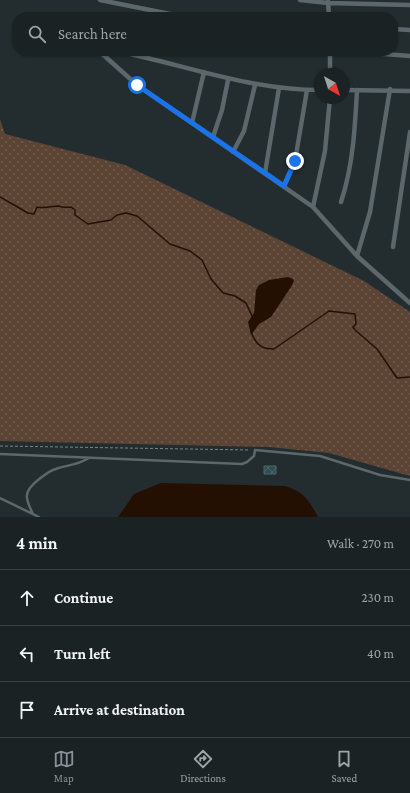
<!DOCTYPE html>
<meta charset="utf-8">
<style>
:root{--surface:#1a2223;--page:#272f30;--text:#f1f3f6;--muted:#9fa4a6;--line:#383f41;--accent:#8c9099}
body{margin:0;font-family:"Crimson Pro",serif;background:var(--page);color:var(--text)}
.compass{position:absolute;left:314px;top:68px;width:36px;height:36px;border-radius:50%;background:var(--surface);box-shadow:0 1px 3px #0004;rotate:141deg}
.stop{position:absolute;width:12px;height:12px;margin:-9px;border:3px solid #1a73e8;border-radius:50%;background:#fff}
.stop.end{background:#1a73e8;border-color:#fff;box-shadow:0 1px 4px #0008}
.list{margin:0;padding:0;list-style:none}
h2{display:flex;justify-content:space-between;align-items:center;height:52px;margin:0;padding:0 16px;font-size:17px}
h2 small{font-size:13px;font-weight:400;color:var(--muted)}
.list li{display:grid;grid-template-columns:26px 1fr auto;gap:12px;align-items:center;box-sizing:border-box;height:56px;padding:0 16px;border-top:1px solid var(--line)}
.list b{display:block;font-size:15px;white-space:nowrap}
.list em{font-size:13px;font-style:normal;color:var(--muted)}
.icon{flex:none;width:22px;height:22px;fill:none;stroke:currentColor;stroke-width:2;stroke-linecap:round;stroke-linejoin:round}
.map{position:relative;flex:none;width:410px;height:517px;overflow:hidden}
.search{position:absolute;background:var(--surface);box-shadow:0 1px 3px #0004;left:12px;right:12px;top:12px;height:44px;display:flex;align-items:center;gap:10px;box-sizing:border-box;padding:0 14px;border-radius:16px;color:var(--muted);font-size:15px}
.sheet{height:220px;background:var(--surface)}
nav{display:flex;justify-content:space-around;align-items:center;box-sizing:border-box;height:56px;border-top:1px solid var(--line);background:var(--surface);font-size:11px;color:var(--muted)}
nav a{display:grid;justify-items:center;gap:2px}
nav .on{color:var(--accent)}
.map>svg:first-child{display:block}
.grass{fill:url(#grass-dots)}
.water{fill:#241003}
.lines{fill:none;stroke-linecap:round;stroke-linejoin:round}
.stream{stroke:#241003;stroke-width:1.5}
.building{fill:url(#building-cross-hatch);stroke:#566264}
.path{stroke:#7b8385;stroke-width:1;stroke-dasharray:3 2;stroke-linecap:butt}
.lane{stroke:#5b676a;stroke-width:2.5}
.street{stroke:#5b676a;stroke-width:4.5}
.route{stroke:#1a73e8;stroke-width:5}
</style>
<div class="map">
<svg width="410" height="517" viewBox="0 0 410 517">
<defs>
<pattern id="grass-dots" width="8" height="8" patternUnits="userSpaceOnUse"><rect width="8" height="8" fill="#5c4435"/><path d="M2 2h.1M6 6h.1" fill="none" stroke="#725e52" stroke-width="1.8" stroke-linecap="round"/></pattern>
<pattern id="building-cross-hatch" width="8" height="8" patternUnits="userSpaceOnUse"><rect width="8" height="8" fill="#2c4e55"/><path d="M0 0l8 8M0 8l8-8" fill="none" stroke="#4a676d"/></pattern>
</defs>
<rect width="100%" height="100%" fill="#232d2f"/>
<path class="grass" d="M0,119l5,15 120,31 239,116 46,31v164l-81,-23 -60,-6 -269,-6z"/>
<path class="water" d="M288,277l5,2 1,2 -3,6 -20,30 -12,7 -8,11 -3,-13 6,-9 2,-23 3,-5 10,-5z
M161,483l124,3c19,6 24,14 33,31h-200l16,-23z"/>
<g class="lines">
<path class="stream" d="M0,197l28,16 6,1 3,-7c9,2 14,-1 21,-1 5,1 8,2 13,1l4,3v5l13,9 23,-4 6,-5 9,-2 11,3 33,28 20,7 12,9 9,19 12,14 12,3 11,7 6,13
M252,334c4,11 10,15 22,15l55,-38 26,3 1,10 -3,3 2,3 22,19 20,29 13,-1"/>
</g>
<path class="building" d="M264,466h12v8h-12z"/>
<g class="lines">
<path class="path" d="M0,446l250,4"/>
<path class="lane" d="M0,454l242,10 5,-2 7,-6 1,-6 65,6 60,19 30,5
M0,498l39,19
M33,514c-8,-16 -10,-22 5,-34 5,-4 10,-8 15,-10 14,-6 21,-3 36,-12"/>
<path class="street" d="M100,0l85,17
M300,0l28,3 82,2
M328,1l1,16
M42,15l3,2
M393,29l17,1
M99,51l38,34 176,122 44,49 53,47
M117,51c68,14 133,39 203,39
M330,51v23
M344,51l66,5
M344,90l66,1
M192,123l12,-51
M213,137l9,-27 6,-30
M233,152l11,-21 11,-46
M265,173l14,-85
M284,186l11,-25 12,-71
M341,202c12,-36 14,-74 16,-112
M313,207l12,-56 5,-53
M393,247l17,-115
M357,256l13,-44 20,-123"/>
</g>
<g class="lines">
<path class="route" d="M137,85l147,101 11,-25"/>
</g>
</svg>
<svg class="compass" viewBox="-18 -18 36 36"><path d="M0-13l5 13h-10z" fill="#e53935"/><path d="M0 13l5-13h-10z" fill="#9fa4a6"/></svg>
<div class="stop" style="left:137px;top:85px"></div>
<div class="stop end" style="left:295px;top:161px"></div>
<div class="search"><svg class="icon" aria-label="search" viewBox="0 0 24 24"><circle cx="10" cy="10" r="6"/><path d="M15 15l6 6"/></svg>Search here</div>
</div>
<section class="sheet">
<h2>4 min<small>Walk · 270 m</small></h2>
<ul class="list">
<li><svg class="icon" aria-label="ahead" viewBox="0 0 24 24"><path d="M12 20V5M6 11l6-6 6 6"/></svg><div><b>Continue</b></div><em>230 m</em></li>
<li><svg class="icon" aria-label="left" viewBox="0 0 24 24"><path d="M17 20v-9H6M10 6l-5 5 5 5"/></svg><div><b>Turn left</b></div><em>40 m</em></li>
<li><svg class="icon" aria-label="arrive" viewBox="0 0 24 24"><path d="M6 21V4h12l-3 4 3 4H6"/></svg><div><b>Arrive at destination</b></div></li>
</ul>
</section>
<nav>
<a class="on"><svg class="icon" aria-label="map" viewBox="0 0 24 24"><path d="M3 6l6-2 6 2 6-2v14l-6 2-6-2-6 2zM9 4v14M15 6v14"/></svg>Map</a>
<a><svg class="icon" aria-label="directions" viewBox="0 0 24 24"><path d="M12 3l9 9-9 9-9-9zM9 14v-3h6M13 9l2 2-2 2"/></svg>Directions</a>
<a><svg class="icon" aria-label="saved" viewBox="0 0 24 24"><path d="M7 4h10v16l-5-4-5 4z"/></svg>Saved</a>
</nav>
